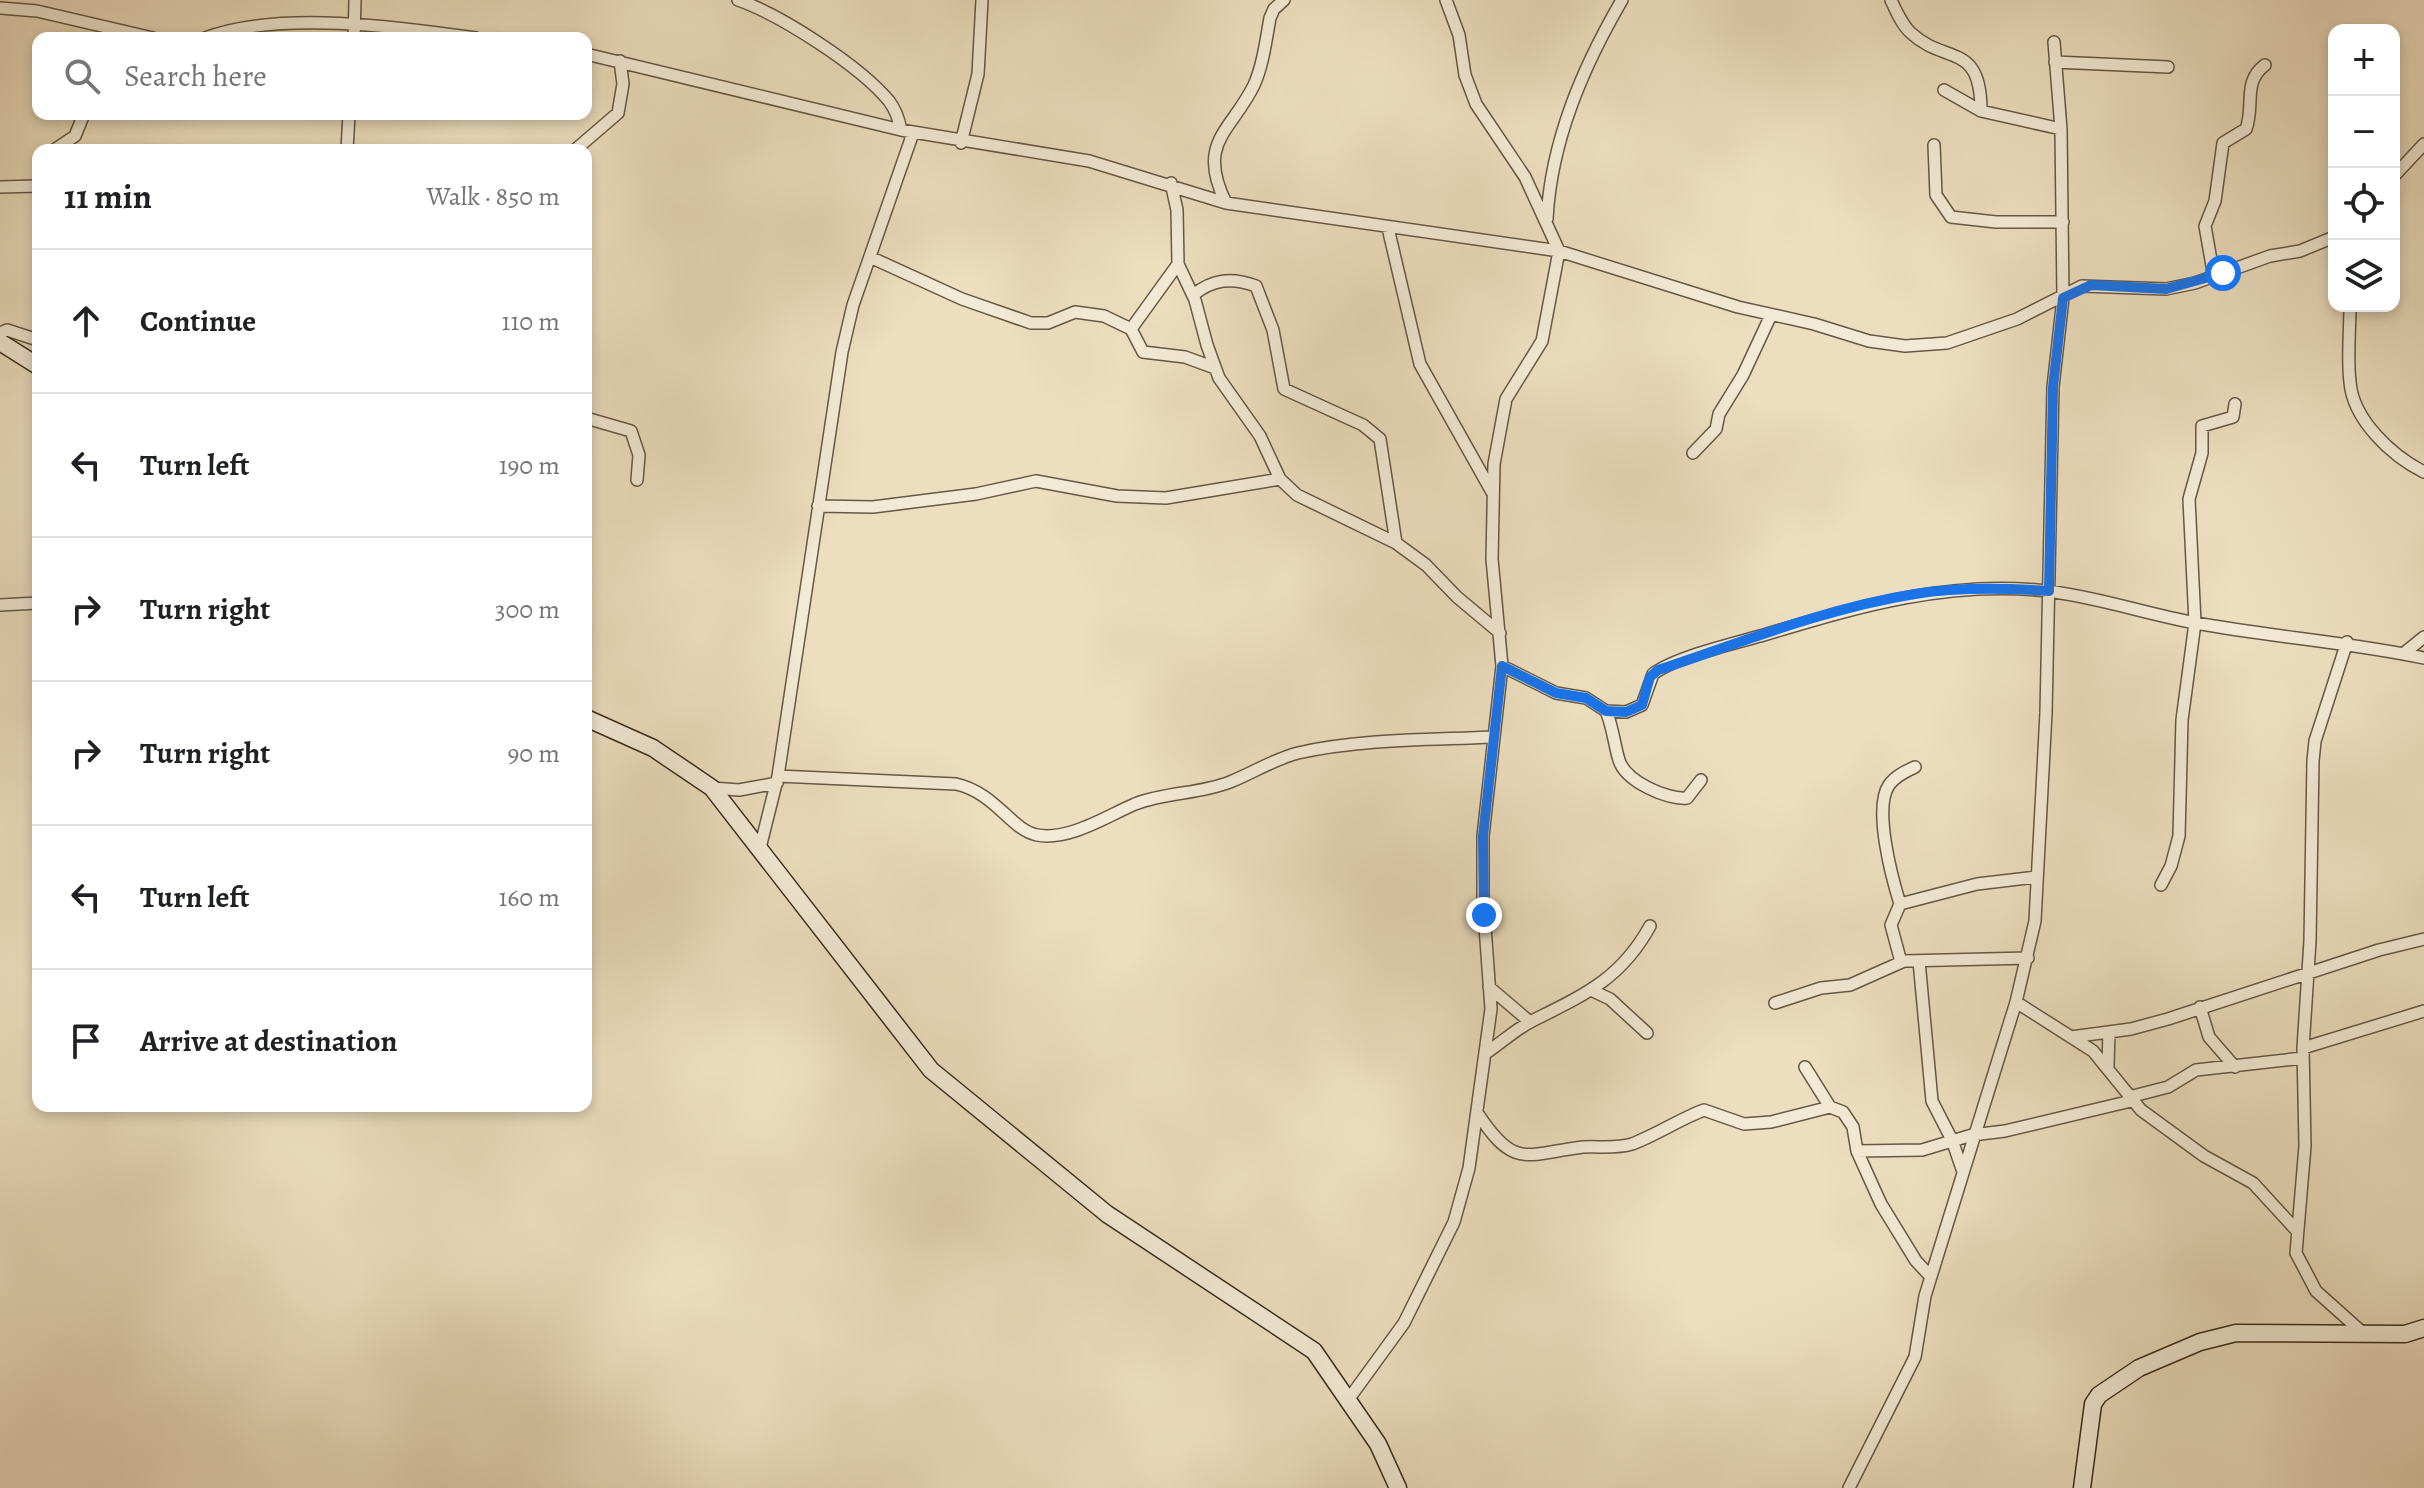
<!DOCTYPE html>
<meta charset="utf-8">
<style>
:root{--surface:#fff;--page:#f6f6f6;--text:#202124;--muted:#757577;--line:#e0e0e0}
body{margin:0;font-family:Alegreya,serif;background:var(--page);color:var(--text)}
.controls{position:absolute;right:24px;top:24px;display:grid;overflow:hidden;border-radius:16px;box-shadow:0 4px 12px #0003}
.controls button{width:72px;height:72px;display:grid;place-items:center;padding:0;border:0;border-bottom:2px solid var(--line);background:var(--surface);color:var(--text);font:40px sans-serif}
.stop{position:absolute;width:24px;height:24px;margin:-18px;border:6px solid #1a73e8;border-radius:50%;background:#fff}
.stop.end{background:#1a73e8;border-color:#fff;box-shadow:0 2px 8px #0008}
.list{margin:0;padding:0;list-style:none}
h2{display:flex;justify-content:space-between;align-items:center;height:104px;margin:0;padding:0 32px;font-size:34px}
h2 small{font-size:26px;font-weight:400;color:var(--muted)}
.list li{display:grid;grid-template-columns:52px 1fr auto;gap:24px;align-items:center;box-sizing:border-box;height:144px;padding:0 32px;border-top:2px solid var(--line)}
.list b{display:block;font-size:30px;white-space:nowrap}
.list em{font-size:26px;font-style:normal;color:var(--muted)}
.icon{flex:none;width:44px;height:44px;fill:none;stroke:currentColor;stroke-width:2;stroke-linecap:round;stroke-linejoin:round}
.map{position:relative;flex:none;width:2424px;height:1488px;overflow:hidden}
.search{position:absolute;background:var(--surface);box-shadow:0 4px 12px #0003;left:32px;top:32px;width:560px;height:88px;display:flex;align-items:center;gap:20px;box-sizing:border-box;padding:0 28px;border-radius:16px;color:var(--muted);font-size:30px}
.panel{position:absolute;background:var(--surface);box-shadow:0 4px 12px #0003;left:32px;top:144px;width:560px;height:968px;border-radius:16px}
.map>svg:first-child{display:block}
.lines{fill:none;stroke-linecap:round;stroke-linejoin:round}
.street-casing{stroke:#655845;stroke-width:14}
.secondary-casing{stroke:#382c1c;stroke-width:19}
.street{stroke:#f3ead5;stroke-width:11}
.secondary{stroke:#f3ead5;stroke-width:16}
.route{stroke:#1a73e8;stroke-width:10}
</style>
<div class="map">
<svg width="2424" height="1488" viewBox="0 0 2424 1488">
<rect width="100%" height="100%" fill="#ecdebf"/>
<filter id="stains"><feTurbulence type="fractalNoise" baseFrequency=".0025" numOctaves="4"/><feColorMatrix values="0 0 0 0 .2 0 0 0 0 .09 0 0 0 0 .02 0 0 0 .5 -.17"/></filter>
<radialGradient id="worn" r=".72"><stop offset=".6" stop-color="#630" stop-opacity="0"/><stop offset="1" stop-color="#630" stop-opacity=".3"/></radialGradient>
<g class="lines">
<g class="street-casing">
<path id="street" d="M738,0c43,15 122,66 151,101 7,9 10,19 12,29
M1891,0c5,11 11,25 20,33 34,32 70,8 70,78
M0,8l37,3 116,27
M205,38c73,-28 194,-11 271,0
M354,38l1,-38
M586,54l315,76 188,31 137,42 333,48 179,56 76,17 55,17 36,5 42,-3 70,-24 65,-33 84,3 29,-6 75,-27 30,-5 34,-14
M2055,62l113,5
M1944,90l37,21 80,18
M961,143l17,-69 4,-74
M1934,145l2,50 15,22 45,5h67
M54,150l21,-14 9,-22
M347,150l2,-36
M575,150l43,-37 5,-29 -3,-23
M2394,176l30,-32
M1171,183l6,27 1,54 17,36 12,45 12,33 41,58 20,43 17,16 99,48 30,22 31,32 43,36
M0,187l38,-1
M1226,203c-30,-61 5,-71 28,-118 9,-20 12,-45 16,-67l4,-9 10,-9
M1547,219c4,-78 36,-152 75,-219
M1388,228l32,136 72,128
M872,258l90,41 69,24h17l27,-11 29,4 27,13 12,23 42,5 30,11
M2214,277l-9,-51 10,-25 8,-58 23,-14c9,-23 -4,-47 19,-64
M1193,295c20,-16 39,-18 63,-9l17,44 11,59 79,36 17,14 16,104
M2350,306c0,25 -3,52 0,76 3,38 42,74 74,90
M1131,329l47,-65
M0,333l7,-3 31,10
M586,418l45,13 8,24 -2,25
M1693,453l23,-24 3,-15 24,-39 28,-60
M818,506l55,1 103,-13 60,-13 81,15 49,2 114,-19
M0,605l38,-2
M2347,642l-32,99 -2,20 -3,180 -7,107 2,98 -9,107 20,38 47,42
M2403,654l21,-17
M1502,666l54,27 30,5 20,13 20,1 16,-7 11,-31c24,-18 84,-31 114,-40 93,-28 182,-54 280,-43 51,6 99,23 149,32 76,14 152,19 228,35
M1606,711c7,16 8,33 13,49 6,21 48,40 68,38l14,-18
M1915,767c-9,4 -20,9 -26,18 -16,23 3,93 11,119l77,-20 59,-7
M778,776l178,8c40,9 55,46 81,51 32,6 70,-19 98,-31 31,-12 65,-10 95,-22 23,-9 44,-23 68,-29 62,-14 131,-13 194,-16
M712,788l27,2 38,-7
M760,848l18,-72 64,-424 11,-47 60,-172
M2161,885l10,-19 8,-30 3,-116 13,-97 -6,-124 13,-46v-27l31,-9 2,-13
M1900,904l-9,21 10,37
M1919,961l13,140 20,39 10,29
M1489,987l41,35
M1593,991l17,8 37,34
M2016,1002l77,49 48,59 63,46 49,27 44,48
M1775,1003l46,-15 29,-3 54,-24 124,-3
M2200,1007l9,30 26,30
M2071,1037l60,-8 37,-10 211,-69 45,-11
M2303,1048l121,-37
M1486,1053c15,-10 30,-24 46,-32 52,-26 89,-42 118,-95
M2108,1066l1,-34
M1805,1067l25,40
M2129,1097l39,-10 28,-17 107,-12
M1478,1114c37,56 48,40 105,33 16,-1 32,2 49,-3 24,-9 48,-25 72,-34l40,14 27,-2 59,-15 13,5 10,15 4,24 24,53 35,57 15,16
M1857,1151l65,-1 50,-15 33,-4 126,-30
M1348,1400l56,-77 50,-101 15,-54 22,-159 -8,-110v-63l19,-170 -10,-107 2,-95 12,-65 36,-58 17,-90 -34,-74 -49,-73 -11,-29 -6,-40 -13,-35
M1849,1488l66,-131 10,-61 91,-294 19,-81 11,-208 7,-326 10,-89 -2,-169 -7,-87"/>
</g>
<g class="secondary-casing">
<path id="secondary" d="M0,342l38,24
M586,718l67,30 59,40 219,282 176,144 207,137 64,93 20,44
M2082,1488l11,-84 6,-9 40,-27 61,-26 36,-9 169,1 19,-6"/>
</g>
<use href="#street" class="street"/>
<use href="#secondary" class="secondary"/>
</g>
<g class="lines">
<path class="route" d="M1484,915l-1,-79 19,-170 54,27 30,5 20,13 20,1 16,-7 8,-28 8,-7c84,-28 169,-62 257,-76 44,-7 90,-6 134,-3l4,-204 10,-89 28,-13 75,4 57,-16"/>
</g>
<rect width="100%" height="100%" filter="url(#stains)"/>
<rect width="100%" height="100%" fill="url(#worn)"/>
</svg>
<div class="controls">
<button>+</button>
<button>−</button>
<button><svg class="icon" aria-label="locate" viewBox="0 0 24 24"><circle cx="12" cy="12" r="6"/><path d="M12 2v4M12 18v4M2 12h4M18 12h4"/></svg></button>
<button><svg class="icon" aria-label="layers" viewBox="0 0 24 24"><path d="M12 4l9 5-9 5-9-5zM3 14l9 5 9-5"/></svg></button>
</div>
<div class="stop" style="left:2223px;top:273px"></div>
<div class="stop end" style="left:1484px;top:915px"></div>
<div class="search"><svg class="icon" aria-label="search" viewBox="0 0 24 24"><circle cx="10" cy="10" r="6"/><path d="M15 15l6 6"/></svg>Search here</div>
<section class="panel">
<h2>11 min<small>Walk · 850 m</small></h2>
<ul class="list">
<li><svg class="icon" aria-label="ahead" viewBox="0 0 24 24"><path d="M12 20V5M6 11l6-6 6 6"/></svg><div><b>Continue</b></div><em>110 m</em></li>
<li><svg class="icon" aria-label="left" viewBox="0 0 24 24"><path d="M17 20v-9H6M10 6l-5 5 5 5"/></svg><div><b>Turn left</b></div><em>190 m</em></li>
<li><svg class="icon" aria-label="right" viewBox="0 0 24 24"><path d="M7 20v-9h11M14 6l5 5-5 5"/></svg><div><b>Turn right</b></div><em>300 m</em></li>
<li><svg class="icon" aria-label="right" viewBox="0 0 24 24"><path d="M7 20v-9h11M14 6l5 5-5 5"/></svg><div><b>Turn right</b></div><em>90 m</em></li>
<li><svg class="icon" aria-label="left" viewBox="0 0 24 24"><path d="M17 20v-9H6M10 6l-5 5 5 5"/></svg><div><b>Turn left</b></div><em>160 m</em></li>
<li><svg class="icon" aria-label="arrive" viewBox="0 0 24 24"><path d="M6 21V4h12l-3 4 3 4H6"/></svg><div><b>Arrive at destination</b></div></li>
</ul>
</section>
</div>
